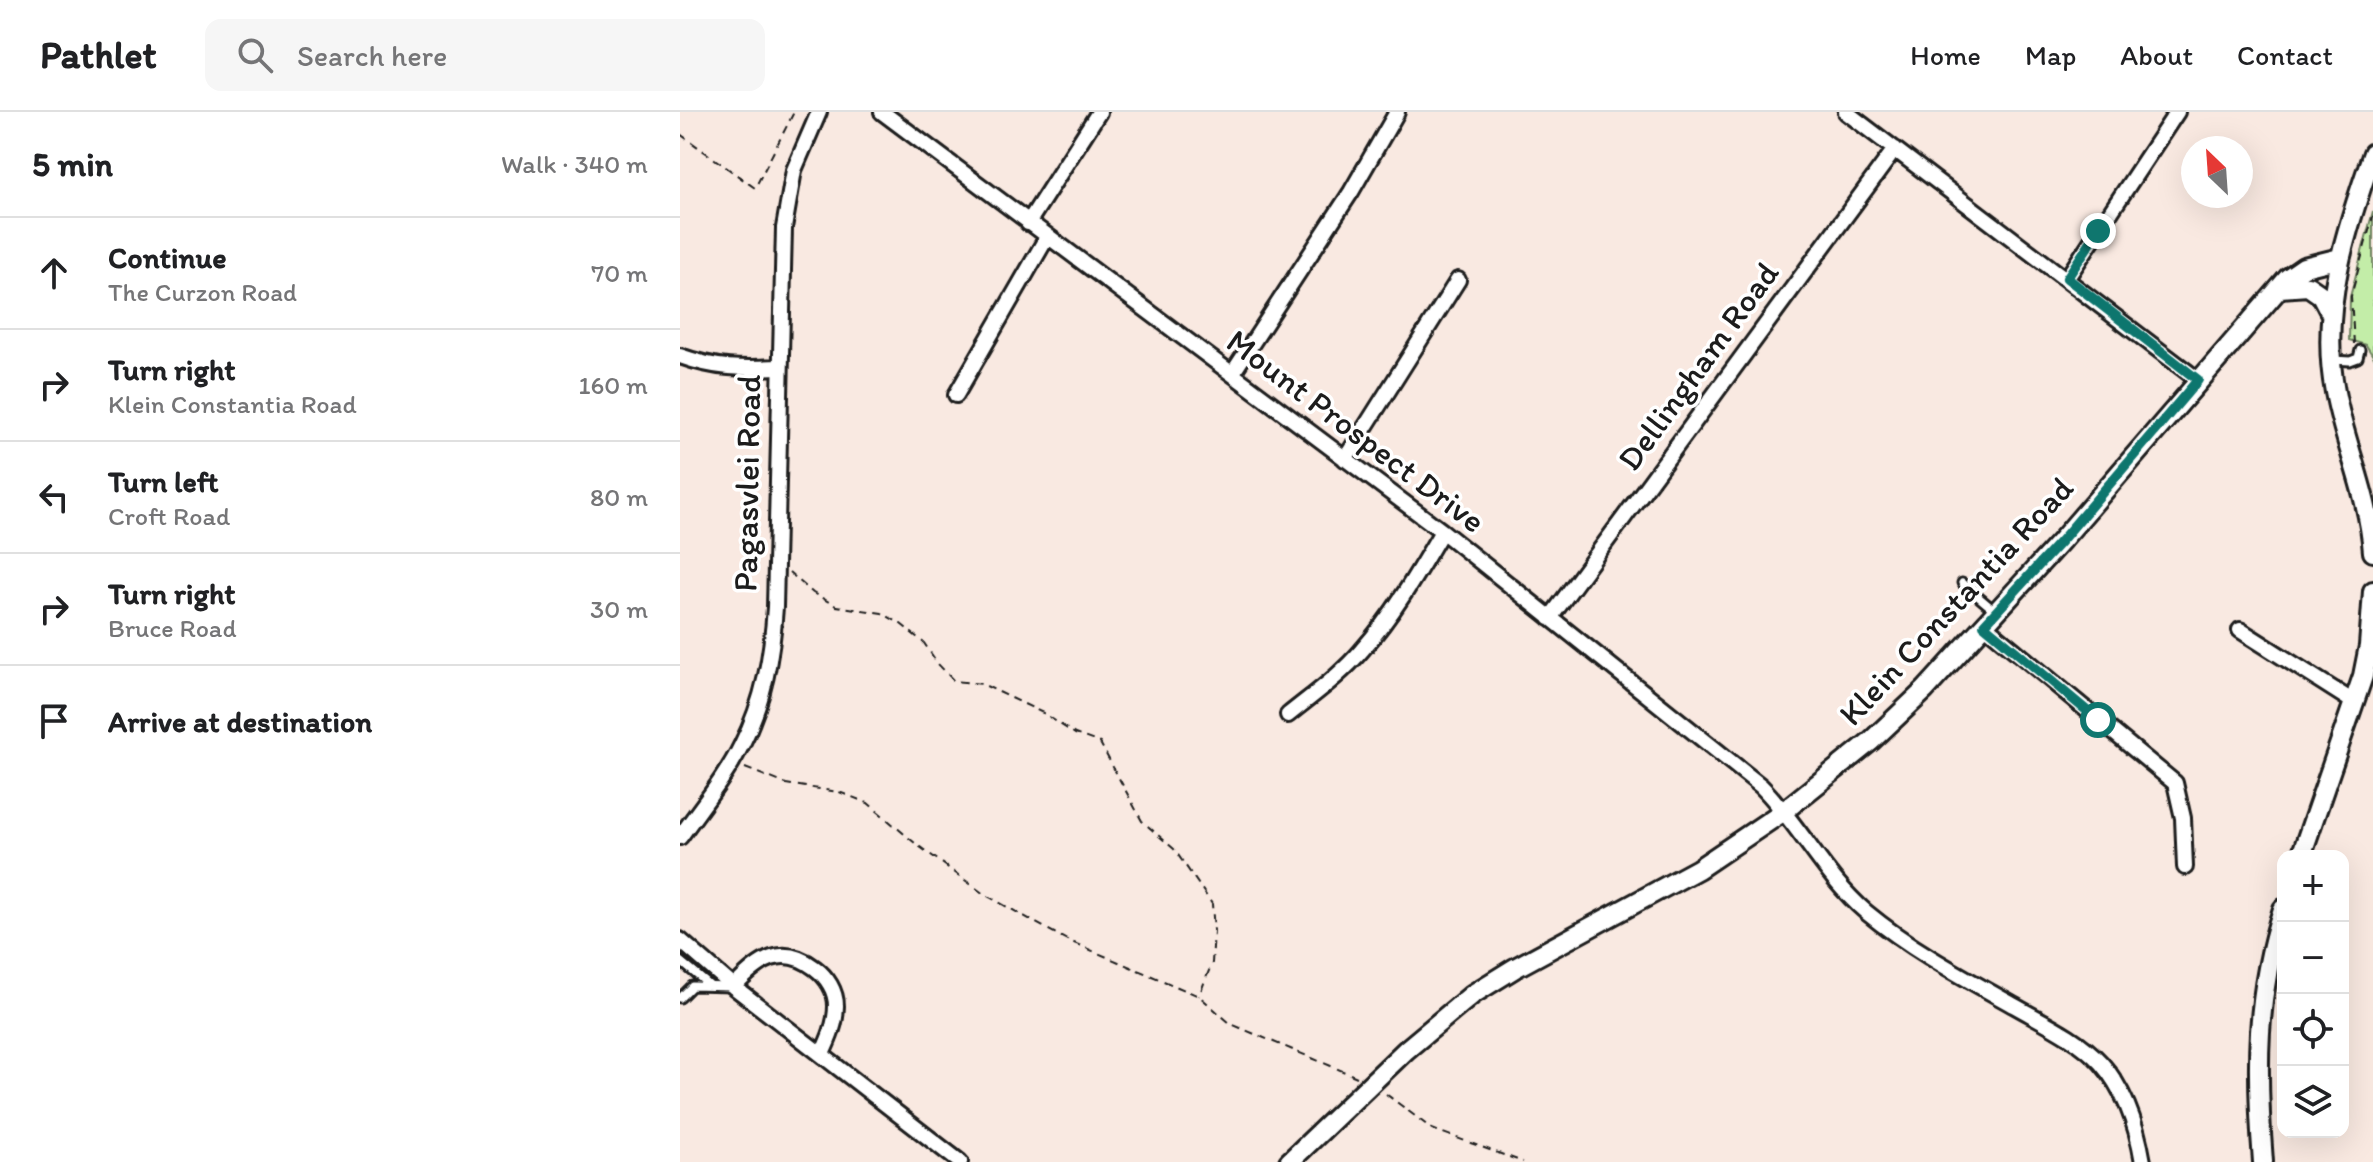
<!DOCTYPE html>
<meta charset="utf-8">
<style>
:root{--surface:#fff;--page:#f6f6f6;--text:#202124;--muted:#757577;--line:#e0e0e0}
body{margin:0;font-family:Itim,sans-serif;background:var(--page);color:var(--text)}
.controls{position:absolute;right:24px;bottom:24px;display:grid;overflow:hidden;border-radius:16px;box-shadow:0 8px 32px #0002}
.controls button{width:72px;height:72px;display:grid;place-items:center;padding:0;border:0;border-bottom:2px solid var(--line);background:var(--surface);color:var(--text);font:40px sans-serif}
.compass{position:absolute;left:1501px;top:24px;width:72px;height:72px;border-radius:50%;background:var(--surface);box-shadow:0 8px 32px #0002;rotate:335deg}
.stop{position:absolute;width:24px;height:24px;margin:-18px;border:6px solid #0f766e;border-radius:50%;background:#fff}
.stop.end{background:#0f766e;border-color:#fff;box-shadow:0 2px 8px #0008}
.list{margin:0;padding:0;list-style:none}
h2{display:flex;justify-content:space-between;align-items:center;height:104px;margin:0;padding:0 32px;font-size:34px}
h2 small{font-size:26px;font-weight:400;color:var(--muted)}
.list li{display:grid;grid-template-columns:52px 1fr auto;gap:24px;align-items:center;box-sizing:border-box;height:112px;padding:0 32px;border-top:2px solid var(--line)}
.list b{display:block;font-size:30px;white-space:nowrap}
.list p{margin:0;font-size:26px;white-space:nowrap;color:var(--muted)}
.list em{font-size:26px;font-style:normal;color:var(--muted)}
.icon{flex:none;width:44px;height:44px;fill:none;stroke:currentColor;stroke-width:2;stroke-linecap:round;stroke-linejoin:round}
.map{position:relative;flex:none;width:1693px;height:1050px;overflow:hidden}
header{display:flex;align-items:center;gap:48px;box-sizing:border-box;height:112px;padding:0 40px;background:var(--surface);border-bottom:2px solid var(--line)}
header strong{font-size:38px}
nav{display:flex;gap:44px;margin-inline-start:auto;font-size:28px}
.search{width:560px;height:72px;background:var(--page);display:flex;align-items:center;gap:20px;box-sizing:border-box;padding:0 28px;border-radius:16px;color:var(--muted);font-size:30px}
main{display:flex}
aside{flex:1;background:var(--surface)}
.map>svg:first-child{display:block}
.green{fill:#c3eda8;stroke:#708462;stroke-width:2}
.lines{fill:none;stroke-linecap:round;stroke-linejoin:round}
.lane-casing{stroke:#1c1c1c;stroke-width:13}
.street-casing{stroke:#1c1c1c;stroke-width:20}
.secondary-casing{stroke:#1c1c1c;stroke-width:24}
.path{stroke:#1c1c1c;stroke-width:2;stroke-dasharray:8 6;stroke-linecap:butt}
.lane{stroke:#fff;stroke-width:7}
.street{stroke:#fff;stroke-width:14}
.secondary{stroke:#fff;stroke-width:18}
.route{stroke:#0f766e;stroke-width:10}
.labels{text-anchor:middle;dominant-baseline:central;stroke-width:7;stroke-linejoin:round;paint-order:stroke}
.street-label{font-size:34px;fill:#1c1c1c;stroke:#fff}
</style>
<header>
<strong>Pathlet</strong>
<div class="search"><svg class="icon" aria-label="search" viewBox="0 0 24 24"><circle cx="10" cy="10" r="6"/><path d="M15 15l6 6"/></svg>Search here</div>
<nav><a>Home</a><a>Map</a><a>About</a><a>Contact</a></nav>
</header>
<main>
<aside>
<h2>5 min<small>Walk · 340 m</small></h2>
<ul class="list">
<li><svg class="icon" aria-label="ahead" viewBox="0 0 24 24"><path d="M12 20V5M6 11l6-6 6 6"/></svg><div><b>Continue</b><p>The Curzon Road</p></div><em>70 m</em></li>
<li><svg class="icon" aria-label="right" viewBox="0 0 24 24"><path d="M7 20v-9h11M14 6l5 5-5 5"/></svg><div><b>Turn right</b><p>Klein Constantia Road</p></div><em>160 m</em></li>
<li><svg class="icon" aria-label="left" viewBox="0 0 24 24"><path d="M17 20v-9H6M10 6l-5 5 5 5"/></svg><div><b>Turn left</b><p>Croft Road</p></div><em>80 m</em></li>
<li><svg class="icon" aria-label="right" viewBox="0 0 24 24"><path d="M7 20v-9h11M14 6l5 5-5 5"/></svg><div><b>Turn right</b><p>Bruce Road</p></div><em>30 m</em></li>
<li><svg class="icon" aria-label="arrive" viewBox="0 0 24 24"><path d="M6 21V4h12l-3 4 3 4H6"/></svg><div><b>Arrive at destination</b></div></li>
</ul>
</aside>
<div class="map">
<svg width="1693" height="1050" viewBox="0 0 1693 1050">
<rect width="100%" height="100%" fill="#f9e9e1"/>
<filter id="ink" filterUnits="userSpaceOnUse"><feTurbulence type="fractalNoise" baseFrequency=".0125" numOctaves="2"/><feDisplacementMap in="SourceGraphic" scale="16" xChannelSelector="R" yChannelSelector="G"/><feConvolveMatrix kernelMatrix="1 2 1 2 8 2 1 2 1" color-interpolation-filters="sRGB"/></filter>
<g filter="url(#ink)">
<path class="green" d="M1693,99v145l-7,-11 -17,-5 1,-43z"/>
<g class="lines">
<g class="lane-casing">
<path id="lane" d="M1653,248l17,1 8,-3 2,-8
M1282,471l32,27
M0,849l29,24
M0,886l12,-12 40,1"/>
</g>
<g class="street-casing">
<path id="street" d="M202,0l560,419 319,255c38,38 63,90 105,126 46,38 97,65 149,94 28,16 63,32 86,57 25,28 36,63 42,99
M1166,0l352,268
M348,111l71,-111
M1387,166l110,-166
M0,244c36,13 61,13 99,11
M552,262l119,-182 46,-80
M276,283l91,-158
M665,347l113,-179
M870,506l345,-469
M1304,513l191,158 8,35 2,49
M1560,518l115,73
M608,603c26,-21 53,-40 74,-65 32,-36 56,-78 80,-119
M0,725c21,-30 46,-60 62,-93 22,-43 30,-89 33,-137l9,-379 10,-58 25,-58
M0,828l54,47 226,175
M54,875c25,-27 48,-44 81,-19 12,9 21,23 21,38 0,17 -7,33 -14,48"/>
</g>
<g class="secondary-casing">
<path id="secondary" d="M1693,41c-27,76 -54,157 -38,239 10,54 34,104 38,160
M1600,176l28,-2 13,9 10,19
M1621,744l62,-180 6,-30 4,-55
M609,1050l117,-112 67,-56 42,-26 183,-99 86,-58 87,-70 54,-51 136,-149 227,-263 16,-11 36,-9
M1583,1050c-7,-91 -8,-165 20,-253"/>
</g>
<path class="path" d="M0,22l75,54 39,-76
M1674,232l-3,-48 22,-80
M109,460l24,21 23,13 46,7 19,11 23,19 14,21 16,17 28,3 61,29 32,21 25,9 42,78 32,28 38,55 2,27 -2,32 -13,33
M65,656l41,16 53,8 29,11 48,41 68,50 83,46 132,56 32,28 126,53
M706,982l46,35 91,33"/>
<use href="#lane" class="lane"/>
<use href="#street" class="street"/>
<use href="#secondary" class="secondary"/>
</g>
</g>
<g class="lines" filter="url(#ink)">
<path class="route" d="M1418,119l-31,47 131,102 -137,161 -77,84 114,95"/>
</g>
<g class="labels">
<g class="street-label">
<text transform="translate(1018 254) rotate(-54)">Dellingham Road</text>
<text transform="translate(676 319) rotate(37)">Mount Prospect Drive</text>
<text transform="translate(67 371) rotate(-89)">Pagasvlei Road</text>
<text transform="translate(1276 489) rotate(-47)">Klein Constantia Road</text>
</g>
</g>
</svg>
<div class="controls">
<button>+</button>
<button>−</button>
<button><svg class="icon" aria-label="locate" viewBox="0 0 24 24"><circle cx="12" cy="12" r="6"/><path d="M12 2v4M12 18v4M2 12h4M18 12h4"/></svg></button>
<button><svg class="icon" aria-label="layers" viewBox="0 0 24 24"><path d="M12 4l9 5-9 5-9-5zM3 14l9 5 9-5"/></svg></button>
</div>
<svg class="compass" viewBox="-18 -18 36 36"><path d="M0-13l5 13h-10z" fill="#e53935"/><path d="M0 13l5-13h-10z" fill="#757577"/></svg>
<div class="stop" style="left:1418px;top:608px"></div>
<div class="stop end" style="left:1418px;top:119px"></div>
</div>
</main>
